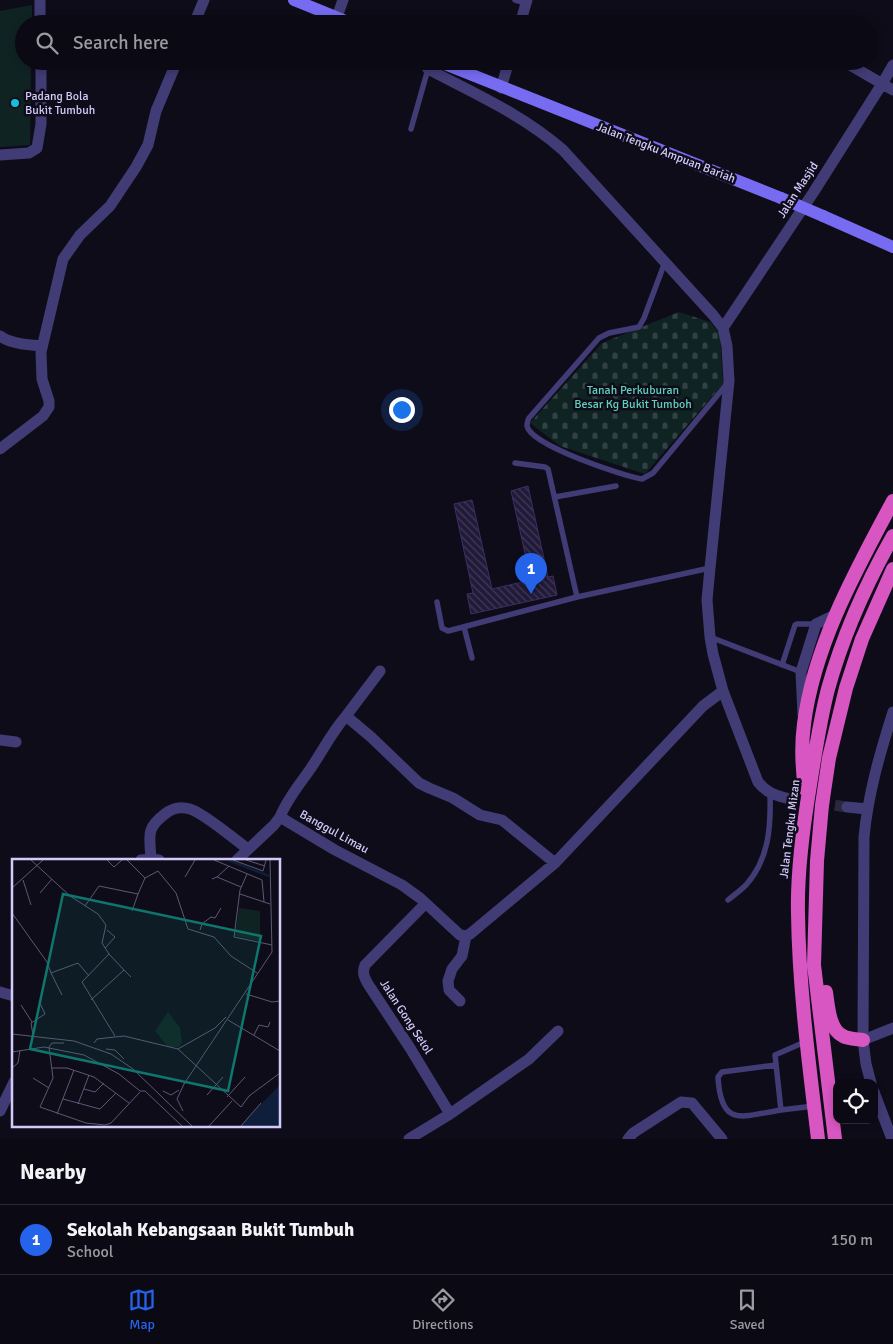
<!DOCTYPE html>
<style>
:root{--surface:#0b0914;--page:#14121d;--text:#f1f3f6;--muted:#9a9aa0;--line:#2b2a34;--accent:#2563eb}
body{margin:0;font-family:Signika,sans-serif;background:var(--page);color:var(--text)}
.controls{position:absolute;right:15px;bottom:15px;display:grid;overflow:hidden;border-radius:10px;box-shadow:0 2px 8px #0003}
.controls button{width:45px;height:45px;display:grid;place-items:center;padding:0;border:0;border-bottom:1px solid var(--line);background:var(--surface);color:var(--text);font:25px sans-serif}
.you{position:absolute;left:401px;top:409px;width:18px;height:18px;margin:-12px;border:4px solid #fff;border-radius:50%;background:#1a73e8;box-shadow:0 0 0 8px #1a73e833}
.badge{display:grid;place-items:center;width:32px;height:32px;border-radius:50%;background:var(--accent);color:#fff;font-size:16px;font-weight:700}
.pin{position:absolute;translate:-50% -41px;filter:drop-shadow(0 1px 2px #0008)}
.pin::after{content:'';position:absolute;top:26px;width:18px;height:15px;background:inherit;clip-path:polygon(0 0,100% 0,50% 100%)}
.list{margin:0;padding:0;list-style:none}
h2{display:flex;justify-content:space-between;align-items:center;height:65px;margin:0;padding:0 20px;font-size:21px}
h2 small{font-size:16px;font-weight:400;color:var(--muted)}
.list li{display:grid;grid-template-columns:32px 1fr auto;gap:15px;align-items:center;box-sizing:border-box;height:70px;padding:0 20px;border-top:1px solid var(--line)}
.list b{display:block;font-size:19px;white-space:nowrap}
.list p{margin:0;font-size:16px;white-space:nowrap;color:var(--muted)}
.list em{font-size:16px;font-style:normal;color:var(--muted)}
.icon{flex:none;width:28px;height:28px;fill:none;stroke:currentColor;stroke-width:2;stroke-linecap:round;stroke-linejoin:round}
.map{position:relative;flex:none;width:893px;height:1139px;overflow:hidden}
.search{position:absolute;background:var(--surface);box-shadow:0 2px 8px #0003;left:15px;right:15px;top:15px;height:55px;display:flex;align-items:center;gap:12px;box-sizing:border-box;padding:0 18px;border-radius:28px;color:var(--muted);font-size:19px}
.sheet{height:135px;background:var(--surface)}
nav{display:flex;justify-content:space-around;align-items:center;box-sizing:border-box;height:70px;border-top:1px solid var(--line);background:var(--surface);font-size:14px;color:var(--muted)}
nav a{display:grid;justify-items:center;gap:2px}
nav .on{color:var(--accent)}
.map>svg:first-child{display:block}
.grass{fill:#102323}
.cemetery{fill:url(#cemetery-stones)}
.building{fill:url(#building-back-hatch);stroke:#3c2e63}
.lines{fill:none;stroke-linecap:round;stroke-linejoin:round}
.minor-tunnel{stroke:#2c283c;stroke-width:11;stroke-dasharray:11 5.5;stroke-linecap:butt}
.service{stroke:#413c75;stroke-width:5.5}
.minor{stroke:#413c75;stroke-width:11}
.secondary{stroke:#766bf1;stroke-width:12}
.trunk{stroke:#d856c1;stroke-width:14}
.secondary-bridge{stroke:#766bf1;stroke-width:12}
.poi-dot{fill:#15bcdb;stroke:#0f0c1a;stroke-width:2}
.labels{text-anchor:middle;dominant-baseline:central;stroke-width:5;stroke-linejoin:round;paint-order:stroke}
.poi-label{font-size:12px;fill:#d3cafa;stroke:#0f0c1a;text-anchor:start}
.street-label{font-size:12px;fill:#d3cafa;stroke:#0f0c1a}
.park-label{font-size:12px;fill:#5fd1bb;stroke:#0f0c1a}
.inset-river{fill:none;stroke:#0f1e3b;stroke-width:2.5}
.inset-road{fill:none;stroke:#5d5874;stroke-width:1}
.view{fill:#0f766e;fill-opacity:0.15;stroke:#0f766e;stroke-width:2.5}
.inset-edge{fill:none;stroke:#d3cafa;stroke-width:2.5}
</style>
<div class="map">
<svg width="893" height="1139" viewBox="0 0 893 1139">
<defs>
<pattern id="cemetery-stones" width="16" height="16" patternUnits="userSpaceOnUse" patternTransform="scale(1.25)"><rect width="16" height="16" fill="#102323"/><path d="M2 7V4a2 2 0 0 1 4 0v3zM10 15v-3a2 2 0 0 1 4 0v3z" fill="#324244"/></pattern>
<pattern id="building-back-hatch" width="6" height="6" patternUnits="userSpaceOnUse" patternTransform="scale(1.25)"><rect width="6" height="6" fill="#221a39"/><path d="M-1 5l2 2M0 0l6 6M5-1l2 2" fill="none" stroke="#413a57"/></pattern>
</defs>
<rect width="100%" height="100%" fill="#0f0c1a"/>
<path class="grass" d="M32,5v19h-8v37h7l-1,84 -30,2v-136z"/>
<path class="cemetery" d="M679,312l31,10 10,12 3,50 -78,90 -85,-28 -30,-23 72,-80z"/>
<path class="building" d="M528,486l20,91 5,-1 4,19 -86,19 -4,-20 6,-1 -19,-89 18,-4 20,89 39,-9 -20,-89z"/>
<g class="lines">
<path class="minor-tunnel" d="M786,798l61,9"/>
<path class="service" d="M515,0l11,3
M411,129l17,-60
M665,262l-21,56 -5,9 -30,6 -10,5 -70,80c-1,1 -2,6 -2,8 3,19 96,50 115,53l11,-6 73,-88
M515,463l30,4 3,2 29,128
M555,497l61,-11
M437,602l5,26 6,3 129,-34 133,-29
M464,627l8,31
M710,637l91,35
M782,665l13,-40 2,-1h19
M728,900c6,-5 12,-9 18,-15 23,-26 25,-58 24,-91
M807,1041l-32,14 6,55 33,-4
M776,1065l-54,7 -4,5c3,52 24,39 63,33"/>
<path class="minor" d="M40,0v24
M337,17l6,-17
M194,24l10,-24
M520,24l7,-24
M422,61l6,8c47,25 94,45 135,81l150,165 10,13 4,18 2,35 -19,187 -3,32 3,37 3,17 10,37 35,91c8,10 16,13 28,16
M843,61l50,29
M501,88l8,-27
M0,155l29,-2 8,-5 4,-24v-63
M723,328l90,-135 69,-109 11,-19
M0,336c11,8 29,9 42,10
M0,449l43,-33 6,-9v-6l-7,-22 -1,-27 22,-93 17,-24 30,-29 26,-39 12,-22 8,-34 21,-50
M380,671l-34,45 25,21 48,46 10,5 24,10 27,17 22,5 53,43
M803,715l-2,-43 15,-48 21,-10
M0,740l16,2
M847,807l20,2
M280,817c7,-18 20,-33 31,-49 12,-18 21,-36 35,-52
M151,859c-1,-23 -6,-30 14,-45 7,-6 15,-8 25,-5 14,4 45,31 58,40
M141,860l10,-1 8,1
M237,860l37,-35 6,-8 55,33 67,35 18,13 40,37 6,1 4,-2 85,-71 148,-157 20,-15
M0,992l14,4
M460,1001l-11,-11 -1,-9 4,-12 10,-13 4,-20
M863,1040l30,-12
M871,1083l-5,-19 -3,-24 1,-203c4,-43 16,-84 29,-125
M874,1092l18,47
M0,1111l14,-29
M450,1114l79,-55 29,-28
M409,1139l41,-25 -40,-66 -42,-64c-4,-7 -6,-11 -3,-19l60,-61
M628,1139l5,-6 48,-31 11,1 30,36"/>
<path class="secondary" d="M294,0l59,24
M437,61l344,137
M823,216l70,31"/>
<path class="trunk" d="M805,789c-3,-22 -4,-43 -1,-65 10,-79 52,-154 89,-223
M826,992c2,13 3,38 17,44 5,3 13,3 20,4
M818,1139c-9,-75 -19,-150 -20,-226 -1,-42 5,-86 12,-128 5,-32 10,-65 18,-96 15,-54 38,-105 65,-153
M835,1139l-21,-174 3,-104 5,-56 7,-47 17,-70 16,-49 31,-70"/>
<path class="secondary-bridge" d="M781,198l42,18"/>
</g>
<circle class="poi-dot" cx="15" cy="103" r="5"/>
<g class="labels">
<g class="poi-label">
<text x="25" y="96">Padang Bola<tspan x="25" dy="14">Bukit Tumbuh</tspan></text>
</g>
<g class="street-label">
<text transform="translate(666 153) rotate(21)">Jalan Tengku Ampuan Bariah</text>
<text transform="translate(798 190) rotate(-57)">Jalan Masjid</text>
<text transform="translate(790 829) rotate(-83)">Jalan Tengku Mizan</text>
<text transform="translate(334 832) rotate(29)">Banggul Limau</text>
<text transform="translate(406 1017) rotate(57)">Jalan Gong Setol</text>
</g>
<g class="park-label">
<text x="633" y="390">Tanah Perkuburan<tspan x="633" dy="14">Besar Kg Bukit Tumboh</tspan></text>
</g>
</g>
<g transform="translate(12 859)">
<rect width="268" height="268" fill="#0f0c1a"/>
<path d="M227,49l21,3v30l-25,-5z" fill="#102323"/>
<path d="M156,153l12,16 2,14 -3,5h-11l-13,-16z" fill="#102323"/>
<path d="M267,227v40h-38l6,-8z" fill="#0f1e3b"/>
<path class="inset-river" d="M216,1l41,16"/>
<path class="inset-road" d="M19,1l39,36 28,18 8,11 -4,18 7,11 -27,28 33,54M95,1l7,7 8,-7M115,1l18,18M202,1l48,20 2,22M221,1l30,11 3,-11M234,1l19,6M235,15l-7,16 -6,47 38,8M173,18l10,-17M205,18l12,-11M200,20l5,-2 24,10M11,21l8,25M0,29l31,-28M28,34l12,-14M228,35l30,10M73,47l14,-20 39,8 7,-16 13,-7 18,22 12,36 26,8 17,19 26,17M120,52l6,-17M0,54l35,49 4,11 27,-10 11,13M188,71l2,-6 9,-7 4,1 6,-10M93,89l10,-11 -8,-7M97,95l15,16M39,114l11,22M234,135l26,8 8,-1M79,141l33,-30 7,7M9,146l11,17M216,161l52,31M0,175l62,7 37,13 22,15 59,57M21,176l-2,-12 14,-9 -6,-13M242,176l5,-10 9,2 2,-5M82,184l3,-4 27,-3 54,13 37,-21 11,-11M37,188l4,31 -13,29 46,16 19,2 6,-2 29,-31M37,188l3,-4h12M94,190l9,1 9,9M166,190l63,58 8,-11 31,-23M0,193l32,-5 40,8 35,19 21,17M0,209l6,-5 2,-13M40,209h15l27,9 35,26M21,219l16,10M172,225l88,-132 -2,-92M72,230l11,3 9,-9M128,232h5l37,35M151,232l8,4 8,-5M195,236l16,-18M215,238l18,-20M51,240l37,10 16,-16M66,245l11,-29M171,252l-6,-12 8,-17M45,255l17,-44M197,267l23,-25M229,267l20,-23"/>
<path class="view" d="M51,35l198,42 -33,155 -198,-42z"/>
<rect width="268" height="268" class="inset-edge"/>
</g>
</svg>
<div class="controls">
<button><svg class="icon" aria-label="locate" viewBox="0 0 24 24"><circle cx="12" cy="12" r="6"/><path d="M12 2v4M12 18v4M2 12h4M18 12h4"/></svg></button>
</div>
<div class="you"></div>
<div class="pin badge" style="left:531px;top:594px">1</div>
<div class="search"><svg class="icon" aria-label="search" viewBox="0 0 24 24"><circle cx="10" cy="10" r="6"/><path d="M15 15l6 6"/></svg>Search here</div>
</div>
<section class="sheet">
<h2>Nearby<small></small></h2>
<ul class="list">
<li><span class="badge">1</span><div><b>Sekolah Kebangsaan Bukit Tumbuh</b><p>School</p></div><em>150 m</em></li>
</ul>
</section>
<nav>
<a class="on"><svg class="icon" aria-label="map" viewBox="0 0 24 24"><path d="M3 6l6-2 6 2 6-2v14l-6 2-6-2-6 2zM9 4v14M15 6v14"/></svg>Map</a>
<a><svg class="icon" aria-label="directions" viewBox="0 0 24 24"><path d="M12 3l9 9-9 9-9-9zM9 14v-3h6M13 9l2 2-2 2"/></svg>Directions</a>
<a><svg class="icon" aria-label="saved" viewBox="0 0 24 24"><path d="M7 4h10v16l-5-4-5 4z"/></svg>Saved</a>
</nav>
